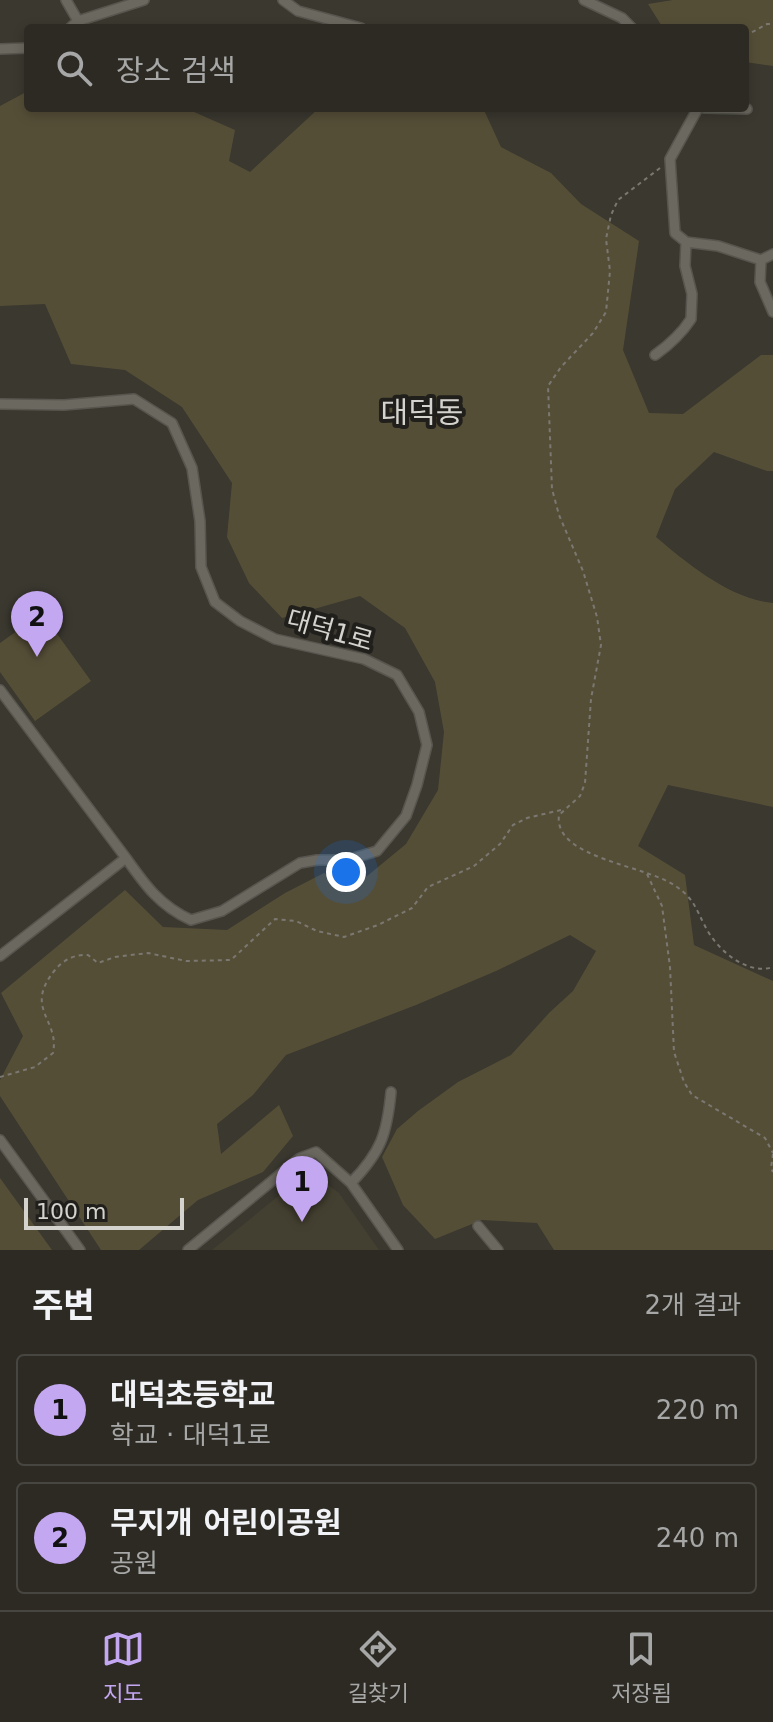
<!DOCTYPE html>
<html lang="ko">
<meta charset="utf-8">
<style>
:root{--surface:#2c2a23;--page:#383630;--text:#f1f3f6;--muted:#a6a7a6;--line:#484641;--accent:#c4a7f1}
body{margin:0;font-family:"DejaVu Sans","Noto Sans KR",sans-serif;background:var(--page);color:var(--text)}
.scale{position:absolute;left:24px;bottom:20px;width:160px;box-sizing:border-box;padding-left:8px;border:4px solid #d5d3ce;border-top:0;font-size:22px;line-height:28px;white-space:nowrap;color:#d5d3ce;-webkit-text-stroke:6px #201f1b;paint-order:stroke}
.you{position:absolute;left:346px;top:872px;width:28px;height:28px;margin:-20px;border:6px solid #fff;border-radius:50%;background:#1a73e8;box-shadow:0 0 0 12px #1a73e833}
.badge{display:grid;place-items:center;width:52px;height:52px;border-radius:50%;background:var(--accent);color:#111;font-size:26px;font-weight:700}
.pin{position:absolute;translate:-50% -66px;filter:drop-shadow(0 2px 4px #0008)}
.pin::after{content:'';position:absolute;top:42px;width:28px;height:24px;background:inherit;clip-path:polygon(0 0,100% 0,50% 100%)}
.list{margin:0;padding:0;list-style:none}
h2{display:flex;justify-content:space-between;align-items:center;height:104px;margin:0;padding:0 32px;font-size:34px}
h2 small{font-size:26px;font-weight:400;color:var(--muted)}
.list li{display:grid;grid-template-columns:52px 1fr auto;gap:24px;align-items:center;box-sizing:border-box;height:112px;margin:0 16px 16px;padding:0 16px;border:2px solid var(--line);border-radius:8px}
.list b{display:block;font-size:30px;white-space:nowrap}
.list p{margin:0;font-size:26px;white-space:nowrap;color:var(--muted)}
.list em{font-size:26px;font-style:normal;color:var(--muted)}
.icon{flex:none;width:44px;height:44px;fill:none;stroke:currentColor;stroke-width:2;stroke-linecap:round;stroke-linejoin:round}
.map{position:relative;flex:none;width:773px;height:1250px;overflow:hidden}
.search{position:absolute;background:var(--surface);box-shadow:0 4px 12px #0003;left:24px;right:24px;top:24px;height:88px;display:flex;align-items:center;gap:20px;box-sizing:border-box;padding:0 28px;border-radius:8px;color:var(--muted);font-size:30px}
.sheet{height:360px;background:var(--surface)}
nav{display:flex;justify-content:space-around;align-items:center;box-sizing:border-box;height:112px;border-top:2px solid var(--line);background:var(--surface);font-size:22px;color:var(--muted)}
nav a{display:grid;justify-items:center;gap:4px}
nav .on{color:var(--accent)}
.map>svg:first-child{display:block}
.built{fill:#444031}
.green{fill:#554e37}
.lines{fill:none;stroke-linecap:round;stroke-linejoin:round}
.street-casing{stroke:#57554e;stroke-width:12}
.path{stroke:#7a7871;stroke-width:2;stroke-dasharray:4 4;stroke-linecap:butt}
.street{stroke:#6b685f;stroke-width:9}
.labels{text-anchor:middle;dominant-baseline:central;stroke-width:8;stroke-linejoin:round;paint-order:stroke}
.street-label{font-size:26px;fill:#d5d3ce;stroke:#201f1b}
.quarter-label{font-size:30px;fill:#d5d3ce;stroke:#201f1b}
</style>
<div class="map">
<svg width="773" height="1250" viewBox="0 0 773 1250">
<rect width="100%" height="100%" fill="#3a382f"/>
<path class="built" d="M309,1171l30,22 40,57h-167z"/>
<path class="green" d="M673,0h100v66l-28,-4v-34h-82l-15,-24z
M28,91v17h157l50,22 -6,31 21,11 69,-64h164l18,39 50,26 30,31 58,37 -16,109 26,63 34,1 78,-59h12v116h-6l-53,-19 -39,37 -19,48c32,27 74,62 117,66v204l-105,-22 -30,61 47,29 9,70 79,36v269h-219l-17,-27 -55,-3 -47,19 -32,-34 -21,-48 15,-28 21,-18 40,-29 53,-27 39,-43 23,-21 23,-40 -26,-16 -74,36 -80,34 -130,50 -33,40 -36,29 4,30 58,-49 14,31 -30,36 -65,28 -59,50h-38l-101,-154v-16l23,-44 -22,-43 124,-103 38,37 64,3 58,-37 39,-20 31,13 51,-42 32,-54 6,-58 -9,-50 -30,-54 -45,-32 -78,22 -33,-35 -22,-46 5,-54 -50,-76 -57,-37 -54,-6 -26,-60 -45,2v-200z
M42,613l49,68 -56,40 -35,-49v-29z
M0,1178l52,72h-52z"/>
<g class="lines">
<g class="street-casing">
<path id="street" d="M66,0l12,21
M283,0l15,11 63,17
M584,0l38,18 10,10
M70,28l8,-7 66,-21
M0,49l28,-1
M698,108l-28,51 5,74 11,9 32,4 43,14 12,-6
M704,108l43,1
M761,260l-1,22 13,30
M655,355c14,-10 27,-22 36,-36l1,-25 -7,-28 1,-24
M0,404l64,1 70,-6 38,24 20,45 8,53 1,46 14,35 25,19 35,18 89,20 33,16 22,37 8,33 -10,40 -11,31 -29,35 -30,9h-30l-17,3 -78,48 -31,9c-31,-14 -46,-35 -65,-62l-126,98
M0,690l126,168
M0,1140l80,110
M351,1183c30,-31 36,-49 40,-91
M478,1226l20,24
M188,1250l112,-92 16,-6 35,31 47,67"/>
</g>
<path class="path" d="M745,36l22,-12h6
M660,168l-42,32 -7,15 -5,24 4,32 -4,41 -13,21 -32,34 -13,19 4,103 7,26 24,56 14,46 4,28 -10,54 -6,84 -5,13 -21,19c-6,44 89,50 118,72 17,12 19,22 28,39 11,23 42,50 68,41
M647,874l15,32 8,61 4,85 10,30 8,13 73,43 8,15
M0,1077l35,-10 18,-14c7,-34 -30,-44 2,-83 8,-10 20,-16 33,-15l10,8 17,-6 33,-4 38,8 45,-1 44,-41 21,2 21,10 27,6 34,-12 34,-17 16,-21 46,-21 26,-22 13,-19 14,-7 34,-8
M773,1154l-2,14 2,4"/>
<use href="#street" class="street"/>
</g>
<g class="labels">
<g class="street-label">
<text transform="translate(330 630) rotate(16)">대덕1로</text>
</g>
<g class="quarter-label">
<text x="422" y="412">대덕동</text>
</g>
</g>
</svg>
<div class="scale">100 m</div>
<div class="you"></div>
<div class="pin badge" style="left:302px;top:1222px">1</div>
<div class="pin badge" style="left:37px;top:657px">2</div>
<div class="search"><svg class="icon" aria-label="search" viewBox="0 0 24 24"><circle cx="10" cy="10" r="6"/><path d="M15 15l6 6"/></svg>장소 검색</div>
</div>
<section class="sheet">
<h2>주변<small>2개 결과</small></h2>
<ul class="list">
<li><span class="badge">1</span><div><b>대덕초등학교</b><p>학교 · 대덕1로</p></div><em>220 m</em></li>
<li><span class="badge">2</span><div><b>무지개 어린이공원</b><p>공원</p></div><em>240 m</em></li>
</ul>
</section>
<nav>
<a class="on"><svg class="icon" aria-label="map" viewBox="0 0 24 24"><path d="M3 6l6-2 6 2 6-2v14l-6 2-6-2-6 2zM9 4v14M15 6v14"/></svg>지도</a>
<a><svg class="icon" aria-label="directions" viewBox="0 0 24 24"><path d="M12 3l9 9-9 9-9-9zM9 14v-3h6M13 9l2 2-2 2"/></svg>길찾기</a>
<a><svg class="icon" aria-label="saved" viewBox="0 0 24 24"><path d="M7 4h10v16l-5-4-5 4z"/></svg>저장됨</a>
</nav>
